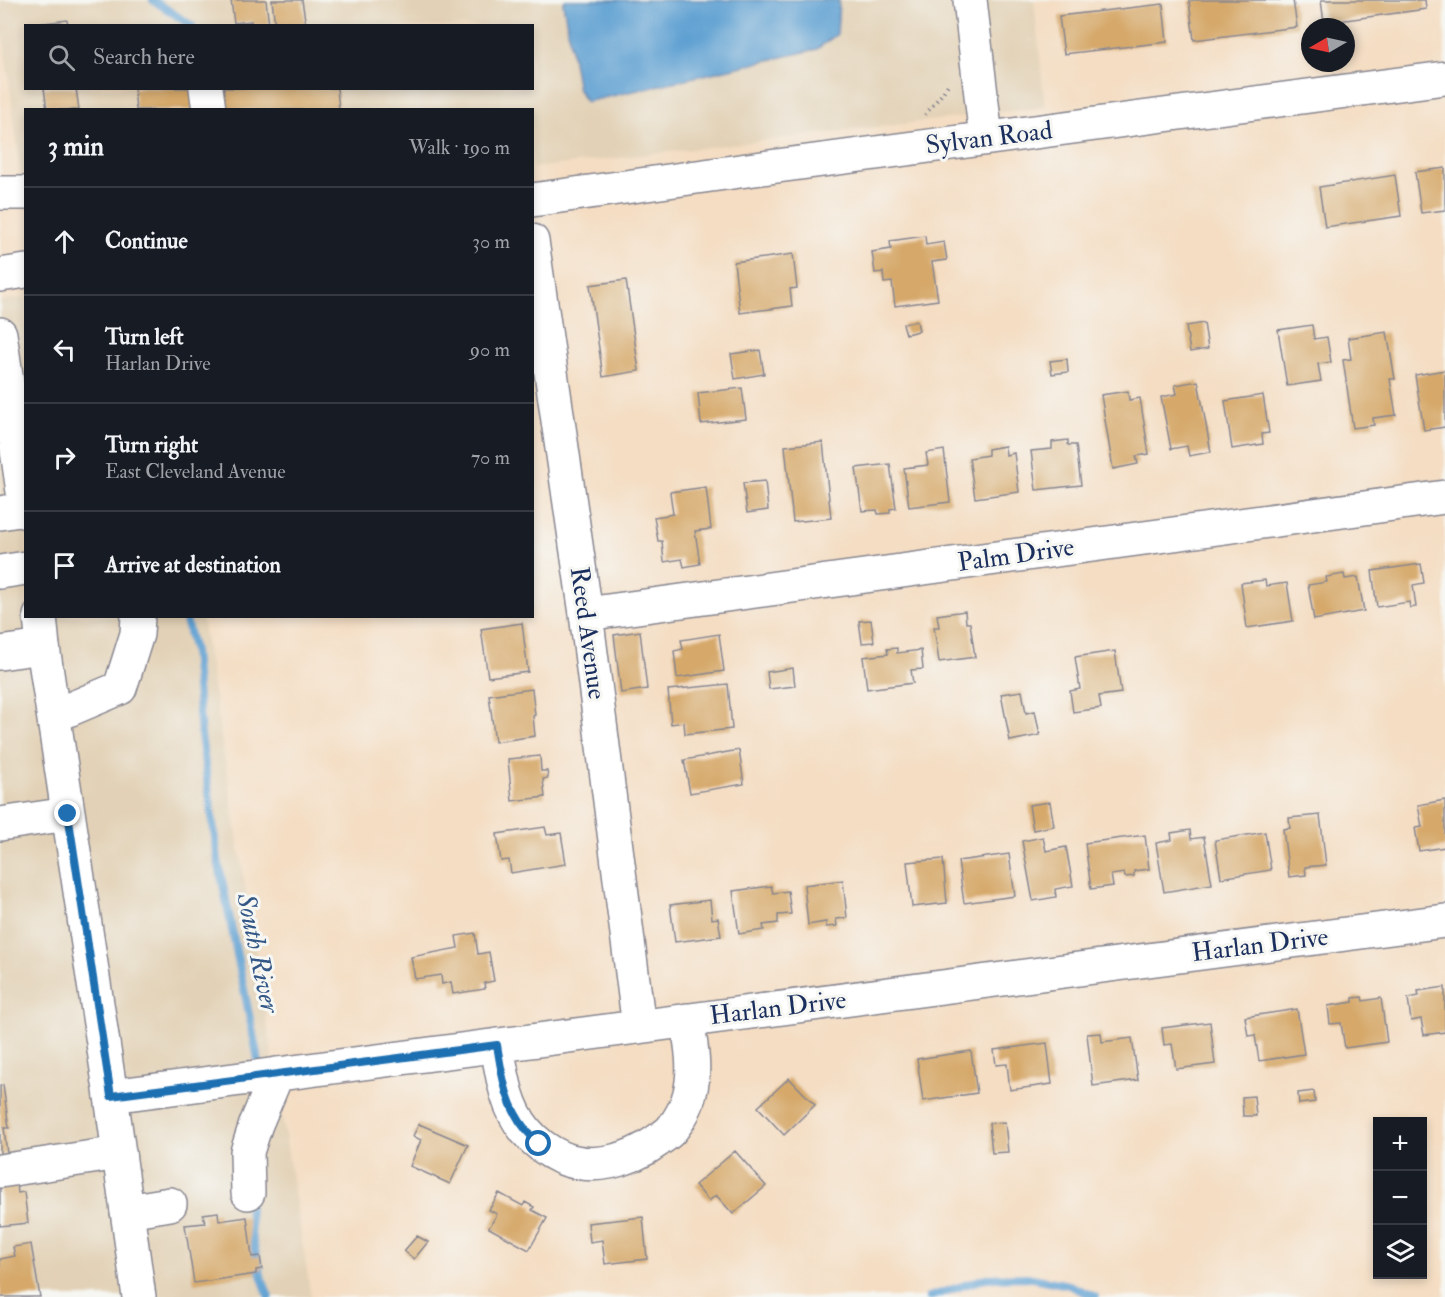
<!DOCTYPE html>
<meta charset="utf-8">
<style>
:root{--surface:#171b24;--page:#242831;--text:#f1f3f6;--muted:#9ea1a6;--line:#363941}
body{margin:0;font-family:"IM FELL Double Pica",serif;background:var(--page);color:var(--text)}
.controls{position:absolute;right:18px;bottom:18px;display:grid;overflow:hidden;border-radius:0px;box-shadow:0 3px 9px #0003}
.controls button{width:54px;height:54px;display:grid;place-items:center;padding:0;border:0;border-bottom:2px solid var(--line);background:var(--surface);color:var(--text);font:30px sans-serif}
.compass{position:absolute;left:1301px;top:18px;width:54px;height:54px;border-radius:50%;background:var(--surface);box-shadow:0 3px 9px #0003;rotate:261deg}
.stop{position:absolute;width:18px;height:18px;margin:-14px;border:4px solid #1f6fb2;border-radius:50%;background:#fff}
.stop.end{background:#1f6fb2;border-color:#fff;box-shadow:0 2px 6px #0008}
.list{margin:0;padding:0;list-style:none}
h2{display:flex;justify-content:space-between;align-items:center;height:78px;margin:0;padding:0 24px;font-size:26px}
h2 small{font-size:20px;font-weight:400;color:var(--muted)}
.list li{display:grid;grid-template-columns:39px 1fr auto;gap:18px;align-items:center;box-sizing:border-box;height:108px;padding:0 24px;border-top:2px solid var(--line)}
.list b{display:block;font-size:22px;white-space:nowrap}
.list p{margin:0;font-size:20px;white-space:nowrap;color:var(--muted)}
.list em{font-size:20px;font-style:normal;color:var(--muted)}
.icon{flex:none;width:33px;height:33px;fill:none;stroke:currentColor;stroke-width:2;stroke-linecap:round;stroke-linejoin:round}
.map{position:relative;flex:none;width:1445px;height:1297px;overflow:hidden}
.search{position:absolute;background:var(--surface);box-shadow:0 3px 9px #0003;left:24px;top:24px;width:510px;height:66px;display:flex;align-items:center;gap:15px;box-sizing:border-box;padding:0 21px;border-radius:0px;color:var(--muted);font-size:22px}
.panel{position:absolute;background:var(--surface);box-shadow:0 3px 9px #0003;left:24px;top:108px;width:510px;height:510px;border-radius:0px}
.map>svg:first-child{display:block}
.built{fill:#e2d1b6;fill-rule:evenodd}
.water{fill:#5fa0d2;stroke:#3d6898;stroke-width:1.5}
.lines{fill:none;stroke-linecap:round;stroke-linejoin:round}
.stream{stroke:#5fa0d2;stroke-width:8}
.building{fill:#d6a96a}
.minor-casing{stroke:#888690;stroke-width:36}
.major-casing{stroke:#888690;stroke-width:36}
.path{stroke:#888690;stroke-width:4;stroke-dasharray:1.5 4.5;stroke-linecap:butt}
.minor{stroke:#fff;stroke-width:33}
.major{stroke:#fff;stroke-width:33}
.route{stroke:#1f6fb2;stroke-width:8}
.labels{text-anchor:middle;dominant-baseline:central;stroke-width:6;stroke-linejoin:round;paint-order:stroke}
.street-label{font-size:26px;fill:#1b2f5e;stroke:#f6f6f2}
.water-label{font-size:27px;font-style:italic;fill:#335787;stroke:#f6f6f2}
</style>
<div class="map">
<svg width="1445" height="1297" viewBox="0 0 1445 1297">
<rect width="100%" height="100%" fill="#f6f6f2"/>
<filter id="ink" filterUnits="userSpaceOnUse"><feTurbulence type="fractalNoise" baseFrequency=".0167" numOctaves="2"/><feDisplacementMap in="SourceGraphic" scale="12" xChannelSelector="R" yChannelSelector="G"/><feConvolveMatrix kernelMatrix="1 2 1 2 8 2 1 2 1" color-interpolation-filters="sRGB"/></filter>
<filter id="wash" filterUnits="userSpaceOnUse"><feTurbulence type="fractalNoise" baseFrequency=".008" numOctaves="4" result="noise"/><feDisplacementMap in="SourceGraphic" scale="24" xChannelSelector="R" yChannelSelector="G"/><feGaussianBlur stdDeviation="1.35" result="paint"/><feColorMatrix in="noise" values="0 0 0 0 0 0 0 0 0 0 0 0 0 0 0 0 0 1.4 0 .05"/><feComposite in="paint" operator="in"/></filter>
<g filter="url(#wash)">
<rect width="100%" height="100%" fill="#f4ddc2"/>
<path class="built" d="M0,0h1034l11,107 -512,61 -1,-58h-506l-1,95 -25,-192zM26,26h506v62h-506z
M25,297l1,319 176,1 109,680h-311v-996z"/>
<path class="water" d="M565,0h274l-2,34 -20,15 -231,53 -8,-12 -15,-87z"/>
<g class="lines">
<path class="stream" d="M153,0l39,26
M185,616l9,35 7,84 17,125 42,209
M249,1198l2,36 10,41 8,22
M929,1297l57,-19 41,-1 42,8 26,12"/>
</g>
<g id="blocks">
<path class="building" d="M231,0h35l3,26h-17l-1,-5 -17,2z
M272,0h30l4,26h-31z
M1194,0h99l4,27 -103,13 -5,-39z
M1321,0h104l1,9 -102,14z
M1163,4l4,38 -103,12 -5,-38z
M67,20l1,6h-31v-2z
M44,88h32l3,22h-32z
M134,88h60l2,22h-60z
M218,88h119l2,22h-119z
M1445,168v42l-24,3 -6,-41z
M1395,175l6,41 -76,11 -6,-40z
M925,236l1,9 18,-3 3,18 -15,2 6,38 -43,6 -3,-24 -8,1 -1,-11 -8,1 -3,-21 19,-3 -1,-8z
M793,254l4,34 -7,1 2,17 -52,7 -6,-51z
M626,280l13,91 -36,6 -13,-92z
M917,321l2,10 -13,3 -3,-10z
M1204,323l4,26 -18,3 -4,-26z
M1312,325l2,14 13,-2 4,25 -13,2 3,17 -34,5 -9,-56z
M1387,332l8,47h-5l6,36 -23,3 1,7 -21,3 -10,-68 8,-1 -3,-21z
M760,350l4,24 -29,5 -4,-25z
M1067,359l1,13 -16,2 -2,-13z
M1445,370v57l-21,3 -9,-55z
M1198,381l13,71 -22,4 -2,-10 -16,3 -10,-52 16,-3 -2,-9z
M742,388l4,31 -45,5 -3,-31z
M1128,391l1,9 11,-2 9,56 -13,2 2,8 -25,5 -12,-74z
M1263,395l6,38 -7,1 1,10 -31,5 -7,-48z
M1068,440v5h8l5,40 -45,5 -5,-39 21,-2v-7z
M823,442l8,76 -38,4 -8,-76z
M1005,446l1,9 8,-2 5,39 -44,6 -6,-40 19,-3v-6z
M944,450l6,52 -41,5 -5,-39 24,-3 -2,-12z
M890,464l6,44 -6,1v4l-12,1 -1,-4 -15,1 -6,-43z
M765,481l3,29 -21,3 -4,-30z
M706,487l5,42 -16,2 5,33 -16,3 -2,-8 -18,3 -2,-21h-4l-4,-24 19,-3 -3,-22z
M1421,564l3,19 -11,2 3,22 -6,1 -1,-6 -32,5 -5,-36z
M1344,574l1,5 13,-2 6,34 -50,9 -6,-35 19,-3 -1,-5z
M1265,580l1,6 21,-3 6,38 -46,7 -6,-45z
M965,611l1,12h4l5,34 -36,5 -5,-35h5l-2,-12z
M871,620l3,22 -12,1 -3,-22z
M522,623l6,49 -40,5 -7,-48z
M640,631l7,58 -26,4 -7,-58z
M719,634l5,37 -47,7 -3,-27 9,-2 -2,-9z
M897,648v5l24,-3 2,19 -12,1 2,13 -46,6 -4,-32 25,-3 -1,-5z
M1115,651l6,42 -22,3 2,12 -28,4 -3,-21 10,-2 -5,-32z
M793,668l2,18 -26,3 -2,-17z
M728,684l4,45 -47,5 -1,-12 -13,2 -3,-34z
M532,689l3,26 -2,1 2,20 -40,6 -6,-47z
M1022,691l4,22 9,-2 5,24 -30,6 -9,-47z
M739,750l5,34 -54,9 -6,-33z
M540,756l1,15h6l1,7 -5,1 2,18 -33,4 -4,-42z
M1445,800v47l-26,4 -4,-23 7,-1 -4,-22z
M1050,802l4,24 -21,4 -4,-25z
M1320,815l6,50 -21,2 1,8 -17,2 -6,-48 7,-1 -1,-10z
M545,827l2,8 14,-2 5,31 -55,9 -2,-13 -8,1 -4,-27z
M1190,830l1,9 13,-2 8,47 -48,8 -8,-49 16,-3 -1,-7z
M1265,832l6,38 -50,8 -6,-38z
M1145,835l4,34 -15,2v5l-9,1 -1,-4 -13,2 2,11 -22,3 -6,-46z
M1043,837l3,14 20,-4 7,39 -18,3 1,8 -23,4 -11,-60z
M1009,854l6,42 -51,7 -6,-42z
M943,859l4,44 -35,4 -5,-45z
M843,880l4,38 -11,1 1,7 -11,1v-5l-18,3 -4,-40z
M771,886l2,7 15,-2 3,23 -13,1v8l-15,2 1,5 -25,4 -6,-43z
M710,900l2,19 6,-1 3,18 -46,6 -5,-37z
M475,933l3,21 11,-2 5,29 -10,2 1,6 -32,5 -2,-12 -9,2 -1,-9 -26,4 -4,-22 47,-9 -2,-12z
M1445,987v45l-21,3 -3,-16 -10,2 -3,-23 11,-2 -1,-5z
M1362,997l1,4 18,-3 6,44 -42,6 -4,-25 -11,1 -2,-18 25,-4v-4z
M1297,1009l7,45 -45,7 -4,-26 -7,1 -3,-19z
M1210,1022l5,42 -39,5 -4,-25 -8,1 -2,-17z
M1101,1033l1,9 30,-4 6,42 -45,6 -6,-52z
M1047,1043l5,41 -42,6 -3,-26 -11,1 -2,-15z
M971,1051l6,42 -54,8 -6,-42z
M789,1078l26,27 -31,30 -26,-28z
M3,1085l6,43h-5l3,26h-7v-68z
M1314,1091l1,11 -16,2 -1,-11z
M1254,1096l2,20h-13l-1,-19z
M1005,1122l3,30 -16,1 -3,-30z
M419,1124l49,21 -18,39 -40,-18 11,-26 -8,-4z
M735,1151l31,35 -33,28 -17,-19 -7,6 -14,-16z
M16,1177l2,16 6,-1 4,31 -28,3v-47z
M499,1193l24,13 2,-4 9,5 -2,3 15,8 -18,32 -40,-22 8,-14 -8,-4z
M218,1212l1,9 28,-4 5,40 8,-1 2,13 -6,1v4l-62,9 -9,-58 20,-2 -2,-9z
M643,1217l4,42 -42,5 -3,-24 -12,2 -2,-19z
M417,1236l11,6 -14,17 -10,-8z
M31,1244l9,53h-40v-38l15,-3 -2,-9z"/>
</g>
</g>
<g filter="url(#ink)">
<use href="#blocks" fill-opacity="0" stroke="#888690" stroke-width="1.5"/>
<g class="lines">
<g class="minor-casing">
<path id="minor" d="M970,0l16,138
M206,88l3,22
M0,193h26
M532,241l54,373 53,413
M0,513l25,-4
M0,572l26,-4
M586,614l859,-117
M0,653l43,-6
M54,716l66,-28 17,-54 1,-18
M0,824l68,-10
M497,1045c5,30 9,62 29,86 9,11 23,21 36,27 32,13 69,2 95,-17 5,-4 11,-7 15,-12 8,-10 15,-23 18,-36 6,-23 1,-50 -3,-73
M111,1096l1334,-175
M0,1171l119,-18
M248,1193l-1,-41 9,-28 21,-50
M127,1211l43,-7"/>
</g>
<g class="major-casing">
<path id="major" d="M532,200l215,-30 698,-92
M0,275l26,-4
M0,334l26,178
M40,616l3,31 68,449 28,201"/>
</g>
<path class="path" d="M925,115l17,-21 7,-11"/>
<use href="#minor" class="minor"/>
<use href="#major" class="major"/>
</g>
</g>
<g class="lines" filter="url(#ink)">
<path class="route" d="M68,814l43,282 386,-51c5,30 9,61 29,85 4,5 9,10 13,14"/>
</g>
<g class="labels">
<g class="street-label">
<text transform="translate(989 138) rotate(-7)">Sylvan Road</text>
<text transform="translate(1016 555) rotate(-8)">Palm Drive</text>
<text transform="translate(588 633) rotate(82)">Reed Avenue</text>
<text transform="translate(1260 945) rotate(-7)">Harlan Drive</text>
<text transform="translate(778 1008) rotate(-7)">Harlan Drive</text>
</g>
<g class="water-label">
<text transform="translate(258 953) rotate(78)">South River</text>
</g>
</g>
</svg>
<div class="controls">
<button>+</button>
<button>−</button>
<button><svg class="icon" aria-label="layers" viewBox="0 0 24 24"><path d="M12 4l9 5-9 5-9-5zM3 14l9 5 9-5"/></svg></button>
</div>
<svg class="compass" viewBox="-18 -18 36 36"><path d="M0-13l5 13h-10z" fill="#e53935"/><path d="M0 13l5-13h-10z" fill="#9ea1a6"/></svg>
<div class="stop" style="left:539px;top:1144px"></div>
<div class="stop end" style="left:68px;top:814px"></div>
<div class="search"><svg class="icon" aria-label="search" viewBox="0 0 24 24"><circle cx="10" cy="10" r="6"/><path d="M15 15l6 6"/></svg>Search here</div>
<section class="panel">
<h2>3 min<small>Walk · 190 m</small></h2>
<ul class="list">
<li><svg class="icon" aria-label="ahead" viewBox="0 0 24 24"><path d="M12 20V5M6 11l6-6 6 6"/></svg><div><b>Continue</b></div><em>30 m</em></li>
<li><svg class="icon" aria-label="left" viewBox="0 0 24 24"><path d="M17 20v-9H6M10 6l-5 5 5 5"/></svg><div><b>Turn left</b><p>Harlan Drive</p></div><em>90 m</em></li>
<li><svg class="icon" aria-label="right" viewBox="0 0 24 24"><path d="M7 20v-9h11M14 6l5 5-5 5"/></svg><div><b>Turn right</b><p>East Cleveland Avenue</p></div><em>70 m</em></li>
<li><svg class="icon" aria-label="arrive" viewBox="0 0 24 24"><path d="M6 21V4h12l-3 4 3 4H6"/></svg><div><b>Arrive at destination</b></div></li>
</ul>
</section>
</div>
